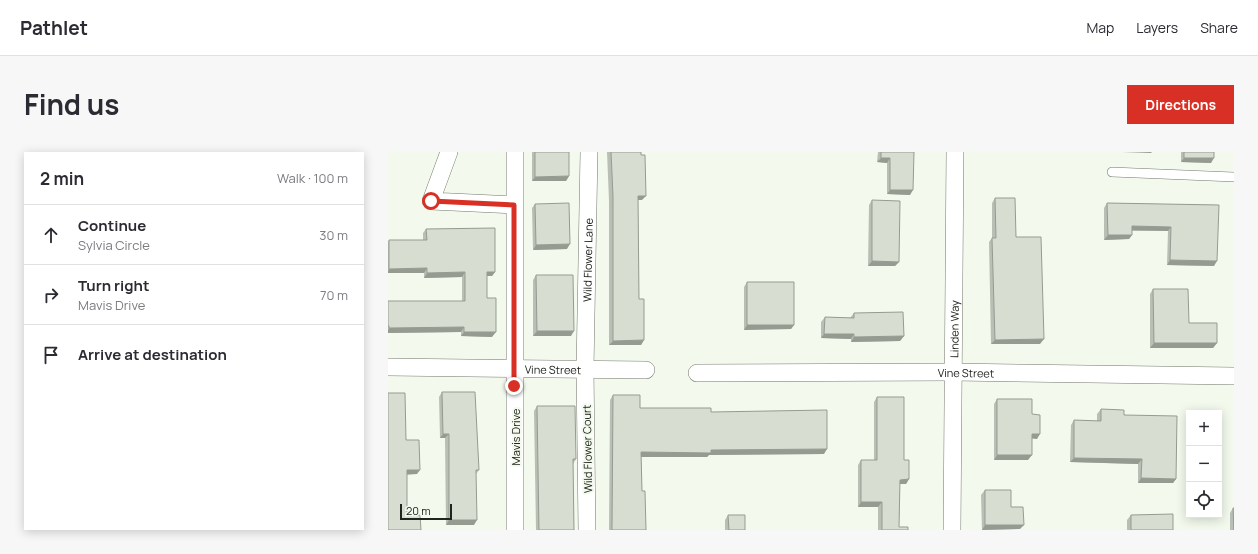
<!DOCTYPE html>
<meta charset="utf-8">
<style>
:root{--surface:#fff;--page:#f7f7f7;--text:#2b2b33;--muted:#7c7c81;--line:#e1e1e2;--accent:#d93025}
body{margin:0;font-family:Manrope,sans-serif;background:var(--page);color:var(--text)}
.controls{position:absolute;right:12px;bottom:12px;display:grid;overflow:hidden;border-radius:0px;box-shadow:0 2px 10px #0003}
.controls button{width:36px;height:36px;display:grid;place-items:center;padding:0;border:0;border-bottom:1px solid var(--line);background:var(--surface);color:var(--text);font:20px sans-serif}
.scale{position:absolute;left:12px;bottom:10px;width:52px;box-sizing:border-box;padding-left:4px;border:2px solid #20231e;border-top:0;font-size:11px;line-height:14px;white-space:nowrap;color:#20231e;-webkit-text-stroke:3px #f3faed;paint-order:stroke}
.stop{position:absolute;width:12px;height:12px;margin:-9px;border:3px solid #d93025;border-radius:50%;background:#fff}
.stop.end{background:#d93025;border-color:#fff;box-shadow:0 1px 4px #0008}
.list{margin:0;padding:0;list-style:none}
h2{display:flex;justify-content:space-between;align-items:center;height:52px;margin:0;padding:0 16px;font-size:17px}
h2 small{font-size:13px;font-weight:400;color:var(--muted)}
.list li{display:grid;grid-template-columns:26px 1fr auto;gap:12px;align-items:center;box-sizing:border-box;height:60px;padding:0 16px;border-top:1px solid var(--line)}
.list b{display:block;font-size:15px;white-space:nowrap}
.list p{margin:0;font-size:13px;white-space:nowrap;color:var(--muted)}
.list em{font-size:13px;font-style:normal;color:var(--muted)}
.icon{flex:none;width:22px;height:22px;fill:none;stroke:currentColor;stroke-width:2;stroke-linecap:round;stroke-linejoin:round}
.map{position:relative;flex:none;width:846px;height:378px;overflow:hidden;border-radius:0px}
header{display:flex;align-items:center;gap:24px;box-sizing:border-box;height:56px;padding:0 20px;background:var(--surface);border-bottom:1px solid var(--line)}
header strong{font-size:19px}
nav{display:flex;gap:22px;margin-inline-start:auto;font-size:14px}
.intro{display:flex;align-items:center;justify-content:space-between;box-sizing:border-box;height:96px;padding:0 24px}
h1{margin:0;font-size:28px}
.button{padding:10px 18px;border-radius:0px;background:var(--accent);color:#fff;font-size:14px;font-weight:700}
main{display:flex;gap:24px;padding:0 24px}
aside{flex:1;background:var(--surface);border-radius:0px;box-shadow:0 2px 10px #0003}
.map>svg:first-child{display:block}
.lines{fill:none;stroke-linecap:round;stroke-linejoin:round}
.service-casing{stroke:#72786c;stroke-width:10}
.minor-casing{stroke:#72786c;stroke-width:18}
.service{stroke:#fff;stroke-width:9}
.minor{stroke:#fff;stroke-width:17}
.wall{fill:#b9bfb4}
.shaded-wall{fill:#969b92}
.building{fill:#d7ded1;stroke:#969b92}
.route{stroke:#d93025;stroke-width:5}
.labels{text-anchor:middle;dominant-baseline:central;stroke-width:4;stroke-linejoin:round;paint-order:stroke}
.street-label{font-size:11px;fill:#20231e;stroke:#f3faed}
</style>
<header>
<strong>Pathlet</strong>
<nav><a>Map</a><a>Layers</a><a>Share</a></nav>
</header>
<div class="intro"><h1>Find us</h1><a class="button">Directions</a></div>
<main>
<aside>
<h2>2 min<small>Walk · 100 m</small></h2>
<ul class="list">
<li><svg class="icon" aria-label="ahead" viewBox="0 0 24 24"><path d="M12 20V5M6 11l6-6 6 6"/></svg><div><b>Continue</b><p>Sylvia Circle</p></div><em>30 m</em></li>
<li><svg class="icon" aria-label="right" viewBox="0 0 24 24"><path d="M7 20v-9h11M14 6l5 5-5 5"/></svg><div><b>Turn right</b><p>Mavis Drive</p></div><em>70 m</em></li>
<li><svg class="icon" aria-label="arrive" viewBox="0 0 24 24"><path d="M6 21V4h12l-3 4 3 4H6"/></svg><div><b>Arrive at destination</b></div></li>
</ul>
</aside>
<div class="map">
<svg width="846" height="378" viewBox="0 0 846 378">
<rect width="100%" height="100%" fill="#f3faed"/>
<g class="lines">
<g class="service-casing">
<path id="service" d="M724,20l122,5"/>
</g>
<g class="minor-casing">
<g id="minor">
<path d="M61,0l-18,49 83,4"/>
<path d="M127,0v378"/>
<path id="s1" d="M0,215l258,3"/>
<path id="s2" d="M309,221l257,-1 280,4"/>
<path id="s3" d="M199,378l-2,-161 4,-217"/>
<path id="s4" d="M564,378l3,-378"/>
</g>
</g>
<use href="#service" class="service"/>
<use href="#minor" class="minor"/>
</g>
<path class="wall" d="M144,0h37v24l-3,5h-34z
M219,0h34l1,48h-4l1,99 5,41 -3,5h-32v-144z
M490,0h36l-4,43 -23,-1v-31l-10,-1z
M793,0h33l-3,11 -30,-1z
M607,46l21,39 24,107h-49l-2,-102 3,-4v-35z
M484,48l27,62 -4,4h-27l1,-61z
M719,51l112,2 -5,61 -47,-1 1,-34h-36v4l-3,4 -25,1v-32z
M147,52l32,45 -34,1 -1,-42z
M38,77l69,43 -3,4h-5v22l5,39 -31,-1v-4l-73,1v-32h74v-24l-38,1v-5h-36v-31l1,-2h34v-7z
M148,123l35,61h-38v-56z
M359,130l47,43 -3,4 -47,1v-43z
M765,137l36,34 28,20 -4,5h-63v-54z
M466,161l50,23 -4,5 -49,1v-3l-30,-1v-16l4,-5 25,1z
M54,240l37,78 -3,4 -2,51h-28l-1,-87h-5l-1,-41z
M225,243l27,13 71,4 113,42 -115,1 -2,2h-66l1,34 4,39h-37l1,-130z
M489,245l27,63 5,19 -3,5h-6l-1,43 9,3h-30v-23h-20v-42l3,-5h13v-58z
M609,247l35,15 5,25 -5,-1 -4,22h-34v-56z
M149,254l39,53 -3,5 1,66h-38l-2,-119z
M713,257l23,6 52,64 -3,4h-35v-19l-68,-2 1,-37 3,-5 23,1v-7z
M597,338l26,17 9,22 -38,1 -1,-35z
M845,356l1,22h-4v-17z
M340,363l17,15h-20v-10z
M743,363l42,15h-46v-10z"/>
<path class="shaded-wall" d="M734,0h30l-1,1z
M493,6h9l-3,5 -10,-1z
M796,6h30l-3,5 -30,-1z
M181,24l-3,5h-34l3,-4z
M502,38h23l-3,5 -23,-1z
M250,44h8l-4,4h-7z
M744,74l39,1 -3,4 -39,-1z
M720,83h24l-3,4 -25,1z
M182,92l-3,5 -34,1 3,-5z
M782,108l47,1 -3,5 -47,-1z
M484,109l27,1 -4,4h-27z
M39,116l-3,5h-36v-2l1,-2z
M77,120l-3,5 -38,1 3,-5z
M99,120h8l-3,4h-8z
M359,173h47l-3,4 -47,1z
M76,175l-3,5 -73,1v-3l1,-2z
M149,179h37l-3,5h-38z
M76,180h32l-4,5 -31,-1z
M436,182h30l-3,5 -30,-1z
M516,184l-4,5 -49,1 3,-5z
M656,187l-4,5h-49l4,-4z
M256,188l-3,5h-32l4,-4z
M766,191h63l-4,5h-63z
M55,282h6l-4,4h-5z
M644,282h8l-3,5 -9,-1z
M439,297l-3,5 -115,1 -2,2h-69l3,-5 70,-2z
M609,303h35l-4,5h-34z
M686,306l68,1 -4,5 -68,-2z
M19,318h13l-3,4 -14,1z
M753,326l35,1 -3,4h-35z
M521,327l-3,5h-10l4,-4z
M473,350h21l-4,5h-20z
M61,368h28l-3,5h-28z
M597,373h39l-4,4 -38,1z"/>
<path class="building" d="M147,0h34v24l-34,1z
M223,0h30v3h4l1,41h-8l1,103h5v41l-31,1v-145z
M493,0h33l-1,38h-23v-32h-9z
M796,0h30v6h-30z
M607,46h20l1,39h25l3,102 -49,1 -3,-102h4z
M484,48l28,1 -1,61 -27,-1z
M181,51l1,41 -34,1 -1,-41z
M719,51l112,2 -2,56 -47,-1 1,-33 -39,-1v9h-24z
M107,76v44h-8v26h9v34h-32v-5l-75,1v-2h-1v-25h77v-29l-38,1v-5l-38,1v-29h38l-1,-11z
M148,123h37l1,56h-37z
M359,130h47v43h-47z
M765,137h35l1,34h28v20h-63z
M515,160l1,24 -50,1v-3h-30l1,-17 29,1v-5z
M54,240h33l4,78h-3l1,50h-28v-86h-6z
M0,241h17l1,47h13l1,30h-13v46l13,-1 1,15h-33z
M225,243h27v13h71v4l116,-2v39l-116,1v3l-70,-1 1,39h3l1,39h-34z
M489,245h27v63h5v19l-9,1 -1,47h9v3h-26v-28h-21v-42h16z
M609,247h35v15l8,1v19h-8v21h-35z
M149,254h38l1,53h-3l1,71h-35z
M713,257l23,1v5l53,1 -1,63 -35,-1 1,-19 -68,-1v-38l27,1z
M597,338h26v17h12l1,18h-39z
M845,356h1v22z
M785,362v16h-42v-15z
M340,363h17v15h-16z"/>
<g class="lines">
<path class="route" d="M43,49l83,4v181"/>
</g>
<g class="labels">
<g class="street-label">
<text stroke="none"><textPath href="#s3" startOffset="270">Wild Flower Lane</textPath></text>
<text stroke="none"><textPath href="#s4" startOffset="201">Linden Way</textPath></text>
<text stroke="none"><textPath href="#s1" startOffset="165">Vine Street</textPath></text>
<text stroke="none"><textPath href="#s2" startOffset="269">Vine Street</textPath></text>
<text transform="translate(127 285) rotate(-90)">Mavis Drive</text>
<text transform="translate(199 297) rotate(-91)">Wild Flower Court</text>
</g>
</g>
</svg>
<div class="controls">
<button>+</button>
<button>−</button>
<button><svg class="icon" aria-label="locate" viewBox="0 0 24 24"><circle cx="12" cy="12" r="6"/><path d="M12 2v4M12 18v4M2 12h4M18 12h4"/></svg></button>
</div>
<div class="scale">20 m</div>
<div class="stop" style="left:43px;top:49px"></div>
<div class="stop end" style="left:126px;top:234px"></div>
</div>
</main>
